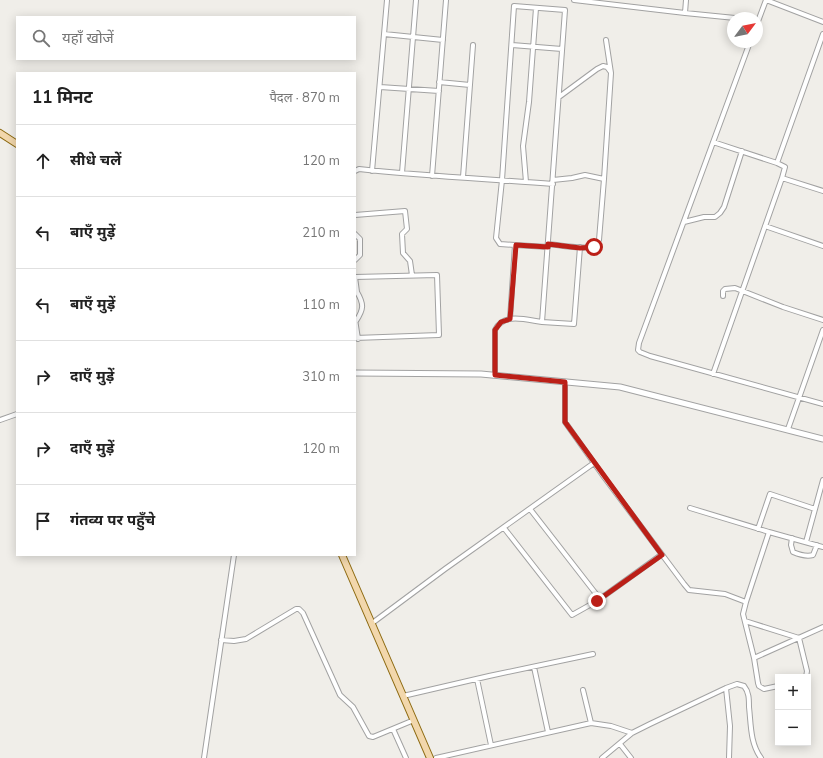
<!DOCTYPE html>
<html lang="hi">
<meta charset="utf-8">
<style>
:root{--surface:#fff;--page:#f6f6f6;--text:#222;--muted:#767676;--line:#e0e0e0}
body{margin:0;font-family:"Nunito Sans","Noto Sans Devanagari",sans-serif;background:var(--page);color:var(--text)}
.controls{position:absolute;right:12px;bottom:12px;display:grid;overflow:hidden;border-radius:0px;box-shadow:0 2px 10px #0003}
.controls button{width:36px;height:36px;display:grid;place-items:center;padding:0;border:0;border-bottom:1px solid var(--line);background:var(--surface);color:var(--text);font:20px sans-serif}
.compass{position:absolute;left:727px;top:12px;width:36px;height:36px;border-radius:50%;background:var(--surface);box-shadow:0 2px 10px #0003;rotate:58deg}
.stop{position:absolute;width:12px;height:12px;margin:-9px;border:3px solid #bb1f17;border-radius:50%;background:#fff}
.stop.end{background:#bb1f17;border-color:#fff;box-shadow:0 1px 4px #0008}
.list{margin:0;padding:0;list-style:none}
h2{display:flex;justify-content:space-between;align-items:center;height:52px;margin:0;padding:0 16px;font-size:17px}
h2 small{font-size:13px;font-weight:400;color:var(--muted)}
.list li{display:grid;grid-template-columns:26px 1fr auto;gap:12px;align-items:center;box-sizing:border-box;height:72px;padding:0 16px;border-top:1px solid var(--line)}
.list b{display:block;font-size:15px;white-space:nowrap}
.list em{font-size:13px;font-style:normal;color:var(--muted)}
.icon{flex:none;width:22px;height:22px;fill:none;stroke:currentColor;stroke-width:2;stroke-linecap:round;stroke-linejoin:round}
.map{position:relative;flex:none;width:823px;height:758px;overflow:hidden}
.search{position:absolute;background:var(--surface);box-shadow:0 2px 10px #0003;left:16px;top:16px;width:340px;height:44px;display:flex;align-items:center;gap:10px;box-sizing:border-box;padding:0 14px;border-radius:0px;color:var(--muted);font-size:15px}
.panel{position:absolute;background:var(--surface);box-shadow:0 2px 10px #0003;left:16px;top:72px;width:340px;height:484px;border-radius:0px}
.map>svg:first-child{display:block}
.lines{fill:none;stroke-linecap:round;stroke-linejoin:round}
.minor-casing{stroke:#a2a2a2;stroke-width:6}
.tertiary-casing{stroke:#a2a2a2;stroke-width:7}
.primary-casing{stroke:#8d6a11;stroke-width:8}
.minor{stroke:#fff;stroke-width:4}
.tertiary{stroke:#fff;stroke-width:5}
.primary{stroke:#f2d7ac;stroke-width:6}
.route{stroke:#bb1f17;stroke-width:5}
</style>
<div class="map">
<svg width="823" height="758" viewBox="0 0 823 758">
<rect width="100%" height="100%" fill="#f0eee9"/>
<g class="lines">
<g class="minor-casing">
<path id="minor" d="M574,0l111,13
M686,0l-1,13 50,5
M757,24l9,-24 57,22
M384,34l59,6
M750,42l-111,301 -1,7 2,2 10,4 173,48
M512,45l50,4
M439,82l31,3
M380,87l59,4
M559,97l38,-28 6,-3 4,1 3,4
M713,142l64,21 46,-129
M777,163l8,4 -3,11 41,13
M355,171l4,-2c65,7 129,10 194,15
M372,171l15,-171
M402,173l14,-173
M432,176l14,-176
M463,177l10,-132
M553,180l19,-2 13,-3 19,4 7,-106 -5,-33
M526,182l-3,-36 6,-44 7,-94
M355,215l50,-4 2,18 -5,5 1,19 7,8 2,14
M684,222l20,-5h11l5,-4 4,-6 18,-56
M765,226l58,20
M355,234l5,5v16l-5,5
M548,244c12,1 39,7 49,1l2,-5 5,-61
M515,245l33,2
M355,277l82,-2 2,60 -84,3
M355,277l2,15 -2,1
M723,296v-5l2,-2 10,-1 48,19 40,13
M355,319l3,20
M356,321c8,-12 8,-17 1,-29
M542,322l32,2 6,-77
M713,374l69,-196
M495,375v-45c8,-18 32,-10 47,-8l23,-312 -51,-4 -12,174 -6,58 4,6 15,1 -5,74
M565,382v40l39,55 80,107 5,6 36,4 21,8 23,-70 54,15
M0,420l17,-6
M788,429l35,-99
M690,508l79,24
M530,509l70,90
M504,528l68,87 25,-14 64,-46
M758,529l12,-35 45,15
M792,538l-1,7 2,7c7,3 13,5 20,3l4,-10
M806,542l17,-62
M746,602l-3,12 11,44 4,25 1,3 5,3 14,-3
M745,621l54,17 8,33 -1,6
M371,624l74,-55 149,-106
M221,640l13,1 12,-2 50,-30h3l4,4 37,82 13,12 16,29 4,1 41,-17
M754,658l69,-31
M534,667l14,65
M477,679l14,66
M726,688l4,38 -1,32
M583,690l8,33
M403,696l86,-20 104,-22
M393,729l13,29
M620,744l11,14
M204,758l30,-203
M436,758l155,-35 20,3 21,7
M602,758l30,-25 18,-9 76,-36 11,-4 7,2c5,6 5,13 5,21 2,17 1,36 12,51"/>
</g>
<g class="tertiary-casing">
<path id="tertiary" d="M355,373l126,1 139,13 203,52"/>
</g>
<g class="primary-casing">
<path id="primary" d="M0,133l17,11
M342,555l88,203"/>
</g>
<use href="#minor" class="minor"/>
<use href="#tertiary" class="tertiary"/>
<use href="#primary" class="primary"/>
</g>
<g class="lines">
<path class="route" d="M594,247l-14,1 -32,-4v3l-32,-2 -6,74 -9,3 -6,8v45l70,7v40l97,133 -65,46"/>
</g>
</svg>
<div class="controls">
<button>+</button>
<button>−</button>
</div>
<svg class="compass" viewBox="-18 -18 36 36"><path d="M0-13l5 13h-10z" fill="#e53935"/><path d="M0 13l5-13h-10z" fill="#767676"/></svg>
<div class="stop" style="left:594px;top:247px"></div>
<div class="stop end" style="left:597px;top:601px"></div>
<div class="search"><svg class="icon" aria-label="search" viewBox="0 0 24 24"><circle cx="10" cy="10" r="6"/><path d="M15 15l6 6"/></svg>यहाँ खोजें</div>
<section class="panel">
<h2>11 मिनट<small>पैदल · 870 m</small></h2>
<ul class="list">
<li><svg class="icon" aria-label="ahead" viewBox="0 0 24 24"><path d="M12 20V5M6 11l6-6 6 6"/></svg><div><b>सीधे चलें</b></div><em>120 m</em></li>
<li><svg class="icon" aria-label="left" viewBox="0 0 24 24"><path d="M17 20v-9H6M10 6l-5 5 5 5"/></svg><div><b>बाएँ मुड़ें</b></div><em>210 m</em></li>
<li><svg class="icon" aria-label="left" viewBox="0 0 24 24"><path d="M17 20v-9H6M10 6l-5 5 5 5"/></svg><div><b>बाएँ मुड़ें</b></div><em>110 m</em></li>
<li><svg class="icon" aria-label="right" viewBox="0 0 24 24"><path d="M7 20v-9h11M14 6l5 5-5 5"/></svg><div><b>दाएँ मुड़ें</b></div><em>310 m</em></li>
<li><svg class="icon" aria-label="right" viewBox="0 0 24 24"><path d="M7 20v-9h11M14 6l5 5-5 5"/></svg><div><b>दाएँ मुड़ें</b></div><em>120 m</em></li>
<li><svg class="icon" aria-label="arrive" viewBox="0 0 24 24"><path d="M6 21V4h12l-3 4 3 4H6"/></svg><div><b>गंतव्य पर पहुँचे</b></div></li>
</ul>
</section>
</div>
